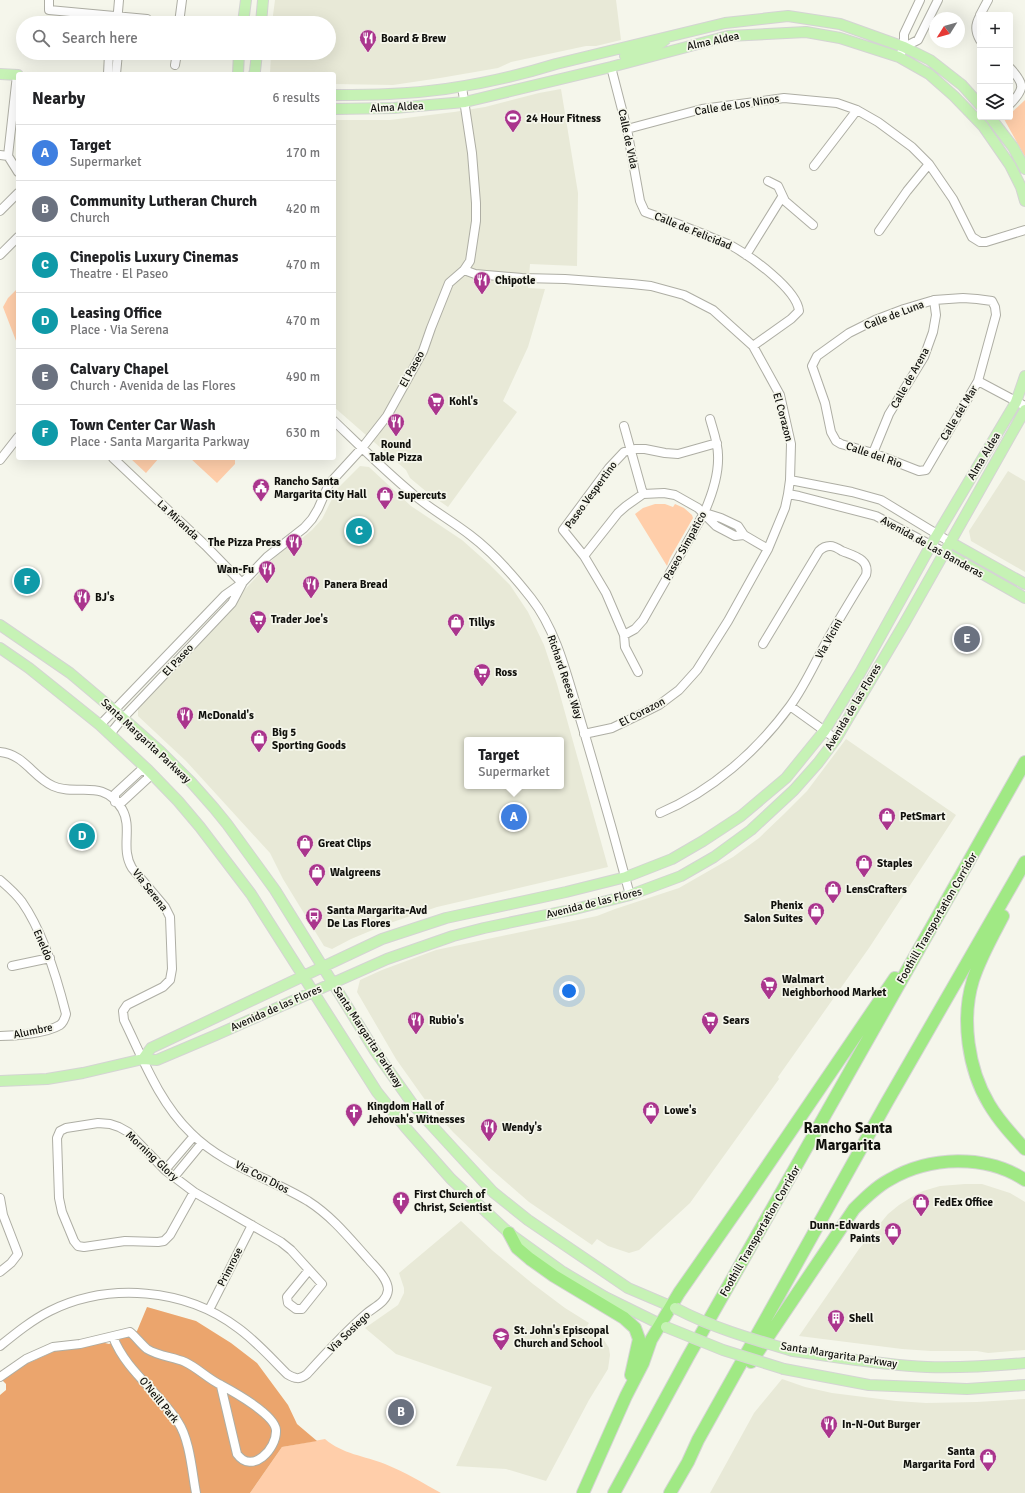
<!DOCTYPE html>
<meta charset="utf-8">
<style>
:root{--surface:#fff;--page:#f6f6f6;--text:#202124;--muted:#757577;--line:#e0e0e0;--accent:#aa358d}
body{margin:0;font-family:Signika,sans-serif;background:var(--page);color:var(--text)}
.controls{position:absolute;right:12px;top:12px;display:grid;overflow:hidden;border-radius:4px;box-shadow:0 4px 16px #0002}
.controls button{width:36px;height:36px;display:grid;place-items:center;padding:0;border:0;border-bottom:1px solid var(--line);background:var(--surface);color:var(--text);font:20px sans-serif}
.compass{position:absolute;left:929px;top:12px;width:36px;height:36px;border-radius:50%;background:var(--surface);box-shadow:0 4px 16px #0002;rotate:233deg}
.you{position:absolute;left:569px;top:991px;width:14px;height:14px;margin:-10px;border:3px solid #fff;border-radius:50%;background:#1a73e8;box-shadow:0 0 0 6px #1a73e833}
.badge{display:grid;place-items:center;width:26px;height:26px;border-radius:50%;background:var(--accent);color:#fff;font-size:13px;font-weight:700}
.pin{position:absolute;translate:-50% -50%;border:2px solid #fff;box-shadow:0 1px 4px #0006}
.popup{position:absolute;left:464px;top:737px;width:100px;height:52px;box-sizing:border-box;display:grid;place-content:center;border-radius:4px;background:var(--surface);filter:drop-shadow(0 1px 3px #0005);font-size:13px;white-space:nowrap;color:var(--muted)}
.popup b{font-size:15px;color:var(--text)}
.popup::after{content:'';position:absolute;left:50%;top:100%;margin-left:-8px;border:8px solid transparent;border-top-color:var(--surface)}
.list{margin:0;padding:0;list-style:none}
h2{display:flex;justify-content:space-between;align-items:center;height:52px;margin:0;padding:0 16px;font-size:17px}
h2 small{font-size:13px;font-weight:400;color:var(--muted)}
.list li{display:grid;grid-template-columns:26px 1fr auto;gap:12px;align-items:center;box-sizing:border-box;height:56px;padding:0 16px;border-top:1px solid var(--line)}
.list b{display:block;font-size:15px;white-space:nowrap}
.list p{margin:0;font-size:13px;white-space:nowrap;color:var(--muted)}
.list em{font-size:13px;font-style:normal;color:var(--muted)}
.icon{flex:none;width:22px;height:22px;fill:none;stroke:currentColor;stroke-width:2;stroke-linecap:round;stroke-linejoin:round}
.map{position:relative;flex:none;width:1025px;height:1493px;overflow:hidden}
.search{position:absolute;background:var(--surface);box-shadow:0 4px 16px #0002;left:16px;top:16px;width:320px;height:44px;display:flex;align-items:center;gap:10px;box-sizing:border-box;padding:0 14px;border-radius:22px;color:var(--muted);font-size:15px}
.panel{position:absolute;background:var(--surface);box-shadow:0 4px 16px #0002;left:16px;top:72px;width:320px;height:388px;border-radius:4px}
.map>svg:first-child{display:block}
.built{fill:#e8e9d7;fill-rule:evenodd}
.green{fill:#ffceaa}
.forest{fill:#eba56d}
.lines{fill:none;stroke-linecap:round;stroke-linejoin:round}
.minor-casing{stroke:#aeaea4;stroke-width:10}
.major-casing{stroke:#d4d4d3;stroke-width:12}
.highway-casing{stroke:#d4d4d3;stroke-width:14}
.minor{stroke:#fff;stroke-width:8}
.major{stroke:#c6f2b5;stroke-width:10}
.highway{stroke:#a0e984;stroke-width:12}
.major-bridge-casing{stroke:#d4d4d3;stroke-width:12;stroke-linecap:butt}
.major-bridge{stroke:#c6f2b5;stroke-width:10}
.labels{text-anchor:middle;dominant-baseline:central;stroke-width:3.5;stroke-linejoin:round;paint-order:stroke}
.poi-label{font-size:11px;font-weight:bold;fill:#10100c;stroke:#f5f6eb;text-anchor:start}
.street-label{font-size:11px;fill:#10100c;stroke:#f5f6eb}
.district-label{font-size:15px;font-weight:bold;fill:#10100c;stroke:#f5f6eb}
</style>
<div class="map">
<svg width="1025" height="1493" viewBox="0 0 1025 1493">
<rect width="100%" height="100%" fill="#f5f6eb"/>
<path class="built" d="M275,0h341l5,40 -25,6h-10l-75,16 -13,6 -58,10 -47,7 -59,-1v-10h-64l1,-21h58v-30h-57z
M561,89l17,104 -1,73 -47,-2 -2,24 17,1 -17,58 -25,54 14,11 -69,95 -20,-14 -18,-15 -4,-8 -72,-63v-287h56l64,-8 31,-5 54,-14z
M360,466l9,1 42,39 51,34 27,24 21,21 18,27 16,33 13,39 51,183 -171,40 -50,17 -36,15 -19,10 -8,-3 -41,-67 -13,-26 -84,-92 -48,-45v-11l148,-160 15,-6 11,-9 10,-11 15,-30zM467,740h94v46h-94z
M1008,471l17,10v91l-54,-31 -2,-10z
M846,739l110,76 -87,133 -91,129 1,2 -89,124 -51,47 -10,3 -21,-7 -11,-7 -5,6 -63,-43 -38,-33 -38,-37 -25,-28 -32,-45 -39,-67 3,-12 22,-10 54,-20 161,-34 18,-7 64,-21 54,-31 26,-19 25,-24 23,-23z
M965,1184h17l28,9 15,9v148l-37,3 -11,-2h-46l-29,-2 -103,-13 60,-87 29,-35 11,-9 16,-10 8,-4 17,-5z
M461,1221l32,30 40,33 32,24 24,15 -2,3 15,11 7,11 1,7 -2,14 -19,31 -43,81 -40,-12 -50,-3 36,-79 -96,-33 -31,-26 33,-23 6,-12v-5l-5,-15z
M782,1379l23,8 27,6 64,8 30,2 51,-1 48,-3v94h-315l44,-80z"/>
<path class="green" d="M1025,100v57l-21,-38 2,-2h4v-3z
M18,288v58l-15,-39 5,-9z
M130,458h29l-13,15z
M190,458h45v6l-18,19z
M655,504h10l8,3 2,-3 9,4 8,7 1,3 -23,40 -3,8 -32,-52 8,-6z
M325,1439c17,15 40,17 60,25 20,8 38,19 56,29h-191l32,-46z"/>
<path class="forest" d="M147,1307l49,14 35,22 26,20 31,42 9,19 20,17 -35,6 -32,46h-250v-98l6,-5v-6l-4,-4 24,-16 31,-14 15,-1 29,-7 8,2 18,-8 10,-5z"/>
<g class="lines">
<g class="minor-casing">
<path id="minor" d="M49,0v10l98,9
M980,15l8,-15
M980,16c-5,9 -5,15 0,24
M117,23l2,-23
M179,23l3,-23
M904,47l14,-7 20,-40
M899,57l5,-10v-13l16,-34
M175,65l2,-12
M611,67l16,62 13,72 5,11c21,7 41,15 61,23 8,4 18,7 26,11 18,10 65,43 67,65l-8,8 -38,27
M1010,68c15,16 15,21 0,36
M108,74l1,-21
M116,74l2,-21
M627,129l75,-20 82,-11 53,5 20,7 21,12 34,25 17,17 24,35 19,38 8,5h6l39,-12
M0,155l8,1 10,16
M8,156l9,-81
M814,166l43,-56
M768,181l10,5 7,15 28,24
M0,211l18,-18
M879,231l28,-40 22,-27
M0,255l18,-18
M746,255l36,-58
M464,270l11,4 47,4 43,1 67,5 19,2 33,9 29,15 40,36 27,49 11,49 -1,36 -2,14 -3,14 -17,41 -40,72 -31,49 -18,20 -20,15 -20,10 -27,13 -28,6
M963,298l14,1 15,2 3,6 1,8 -18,66 -52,89 -7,1 -46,-18 -32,-9 -5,-3 -5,-9 -6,-29 -13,-37 5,-10 32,-23 26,-13 29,-11 30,-9z
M978,381l47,25
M334,421c26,25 52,51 80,74 18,15 38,26 56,40 24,18 43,40 61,63 26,33 36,78 48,117 18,60 35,120 51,180
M624,426l19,68
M873,453l16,-39 35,-57 9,-25 3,-17 -2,-15
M113,458l92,87 37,38
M0,460l18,-23
M790,480l62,12 29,8 69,42
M788,494l11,2 77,20 68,36
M705,513l16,5 17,8 6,9 24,14
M584,556l34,-43 8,-7 17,-12 21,-1 11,2 23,13 18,18 19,10 9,-1
M624,635l11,-6 8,-9 61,-107c8,-18 15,-38 14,-58 0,-12 -5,-25 -8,-36
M638,672l-13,-25 -1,-12 -18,-42 -22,-37 -21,-26 46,-62 15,-16 11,-3h10l20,4 13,1 39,-11
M790,706l46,33
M100,725l125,-130 17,-12 25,-26 37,-29 8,-9 6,-10 11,-25 33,-36 25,-32 36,-65 8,-23 18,-45 15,-13 6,-9 6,-40v-18l-4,-50 -10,-66
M110,734l13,-16 109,-115 10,-19
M0,752c24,2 33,25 53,34 24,11 49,-9 69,23 11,19 -2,39 10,59l33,39 5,10 2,52 -2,11 -7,7 -36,18 -4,6 1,9c19,39 35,82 67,113 33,33 79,45 117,68 25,16 42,38 61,59 7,8 19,19 19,30 -1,12 -14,17 -22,24 -21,18 -40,39 -59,60 -7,6 -12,5 -20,0 -16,-16 -31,-33 -49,-46 -53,-40 -129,-46 -188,-17 -18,9 -34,22 -50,35
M148,770v8l-26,24h-7v-8l25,-23z
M660,813c52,-22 97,-62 130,-107 17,-23 28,-51 43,-76 11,-19 22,-37 33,-55 4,-16 -12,-19 -24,-24 -3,-2 -8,-5 -12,-5 -4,0 -8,2 -11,5l-56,93
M0,880c7,6 16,14 22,22 21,30 35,76 44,112 -1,4 -2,8 -6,11 -13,8 -45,11 -60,11
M12,966l38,-8
M165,1170l29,-34
M174,1177l28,-34
M194,1192l-24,43 -6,6 -6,1 -33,-1 -41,6 -6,-1 -4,-5 -12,-29 -3,-14 -2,-60 3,-7 6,-3 32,-5 12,1 9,3 9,5 37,38 29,22 87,50 10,8 31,34 -20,25h-6l-8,-6 -1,-6 22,-27
M0,1198l3,17 15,39 -7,9 -11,9
M209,1310l43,-85
M113,1337c13,34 46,55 65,85 12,18 14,50 18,71
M0,1377l26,-18 27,-12 27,-3 50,-12c6,5 11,12 17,17 11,7 26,8 38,13 13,6 23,17 36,23 13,7 54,30 55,45 1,19 -24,45 -39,24l-16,-68"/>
</g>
<g class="major-casing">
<path id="major" d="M243,23l3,-23
M261,23l2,-23
M625,56c16,-5 32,-7 43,-19
M0,74l18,1
M238,74l1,-21
M254,74l1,-3 2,-18
M334,95c18,0 37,0 55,-1 55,-2 115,-14 167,-30l169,-41 63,-7 52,8 64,23 26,13 32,25 18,20
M334,109l60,-1 71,-6 146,-35 117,-31 78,-4 34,6 59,19 30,17 25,22 29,30 27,39 11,22 4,14
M990,117l23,30 12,22
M950,542l75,42
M944,552l81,46
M0,625l70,48 45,38 46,41 30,30 23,26 13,16 48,66 100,161 39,55 79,86 35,28 100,68 47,20
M0,648l29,20 71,57 48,45 30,31 22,26 51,67 126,198 29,36 45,51 58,54 54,39 42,25 61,30
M143,1059l8,-11 231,-109 64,-21 120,-26 60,-15 46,-18 31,-18 38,-25 45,-38 39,-48 35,-57 71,-128 85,-143 9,-26
M0,1081l47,-2 36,-6 60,-14 14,1 59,-25 171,-76 66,-23 31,-8 91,-19 55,-14 51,-19 33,-19 37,-27 43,-40 24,-27 18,-24 68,-115 121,-214
M793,1351c44,6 89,14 134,16 33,1 65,-1 98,-4
M784,1369l85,16 98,4 58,-4"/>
</g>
<g class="highway-casing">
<path id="highway" d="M1003,916c-11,21 -23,42 -30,64 -12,39 -5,89 16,124 10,17 23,31 36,45
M509,1233l8,15 13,11 24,17 70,42 11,10 4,11 -8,36
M751,1362l103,-153c11,-11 22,-22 35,-29 40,-24 97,-26 136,0
M583,1493l43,-97 17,-33 8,-23 28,-47 67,-96 149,-219
M614,1493l74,-136 337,-595
M670,1493l18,-31 10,-22 189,-338 138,-240"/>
</g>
<use href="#minor" class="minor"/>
<use href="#major" class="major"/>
<use href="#highway" class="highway"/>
<g class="major-bridge-casing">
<path id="major-bridge" d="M675,1308c38,20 77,31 118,43
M666,1327l57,23 61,19"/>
</g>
<use href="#major-bridge" class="major-bridge"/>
</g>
<defs>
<g id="restaurant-pin" transform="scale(0.9)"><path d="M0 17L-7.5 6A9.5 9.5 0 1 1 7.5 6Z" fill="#aa358d" stroke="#f5f6eb"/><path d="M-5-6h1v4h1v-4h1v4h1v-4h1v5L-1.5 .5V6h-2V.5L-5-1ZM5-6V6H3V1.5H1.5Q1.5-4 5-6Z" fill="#fff"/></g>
<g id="stadium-pin" transform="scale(0.9)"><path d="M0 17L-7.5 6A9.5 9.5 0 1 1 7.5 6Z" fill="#aa358d" stroke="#f5f6eb"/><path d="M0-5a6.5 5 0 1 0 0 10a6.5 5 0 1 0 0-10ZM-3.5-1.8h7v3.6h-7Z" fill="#fff"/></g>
<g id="supermarket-pin" transform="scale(0.9)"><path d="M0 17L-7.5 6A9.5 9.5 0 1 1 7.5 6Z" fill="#aa358d" stroke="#f5f6eb"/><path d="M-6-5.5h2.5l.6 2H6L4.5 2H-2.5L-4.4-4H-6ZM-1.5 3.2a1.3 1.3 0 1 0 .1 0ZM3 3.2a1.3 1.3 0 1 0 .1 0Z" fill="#fff"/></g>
<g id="civic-pin" transform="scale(0.9)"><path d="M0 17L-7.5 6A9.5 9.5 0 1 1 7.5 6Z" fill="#aa358d" stroke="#f5f6eb"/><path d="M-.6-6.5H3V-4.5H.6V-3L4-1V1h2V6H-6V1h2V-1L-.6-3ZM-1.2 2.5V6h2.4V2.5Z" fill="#fff"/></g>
<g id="shop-pin" transform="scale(0.9)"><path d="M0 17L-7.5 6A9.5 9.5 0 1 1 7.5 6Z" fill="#aa358d" stroke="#f5f6eb"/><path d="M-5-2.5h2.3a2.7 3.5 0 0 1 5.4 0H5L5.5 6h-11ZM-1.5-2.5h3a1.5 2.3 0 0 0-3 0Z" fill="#fff"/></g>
<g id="bus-pin" transform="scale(0.9)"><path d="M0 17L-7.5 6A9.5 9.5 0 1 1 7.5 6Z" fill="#aa358d" stroke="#f5f6eb"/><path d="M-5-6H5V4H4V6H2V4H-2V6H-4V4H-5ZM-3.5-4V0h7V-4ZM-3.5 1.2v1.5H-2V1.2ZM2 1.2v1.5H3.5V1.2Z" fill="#fff"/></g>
<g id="church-pin" transform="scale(0.9)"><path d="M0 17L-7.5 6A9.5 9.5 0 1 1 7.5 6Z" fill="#aa358d" stroke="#f5f6eb"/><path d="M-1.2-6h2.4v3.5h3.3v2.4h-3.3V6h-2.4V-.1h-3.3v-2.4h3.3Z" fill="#fff"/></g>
<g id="building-pin" transform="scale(0.9)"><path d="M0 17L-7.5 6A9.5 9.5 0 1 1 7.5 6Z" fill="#aa358d" stroke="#f5f6eb"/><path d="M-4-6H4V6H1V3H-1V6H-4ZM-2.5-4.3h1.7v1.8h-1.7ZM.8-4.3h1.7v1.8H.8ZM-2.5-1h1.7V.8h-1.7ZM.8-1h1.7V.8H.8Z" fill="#fff"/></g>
<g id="school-pin" transform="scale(0.9)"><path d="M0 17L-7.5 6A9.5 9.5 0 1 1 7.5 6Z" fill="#aa358d" stroke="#f5f6eb"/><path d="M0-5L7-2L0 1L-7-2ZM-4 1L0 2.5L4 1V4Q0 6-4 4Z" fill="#fff"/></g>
</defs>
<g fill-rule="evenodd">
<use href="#restaurant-pin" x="368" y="38"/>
<use href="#stadium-pin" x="513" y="118"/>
<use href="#restaurant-pin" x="482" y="280"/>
<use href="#supermarket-pin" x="436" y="401"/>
<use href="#restaurant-pin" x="396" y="422"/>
<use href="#civic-pin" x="261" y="487"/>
<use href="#shop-pin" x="385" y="495"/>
<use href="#restaurant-pin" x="294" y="542"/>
<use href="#restaurant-pin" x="267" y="569"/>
<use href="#restaurant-pin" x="311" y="584"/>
<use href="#restaurant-pin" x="82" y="597"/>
<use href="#supermarket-pin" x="258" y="619"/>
<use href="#shop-pin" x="456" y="622"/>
<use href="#supermarket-pin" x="482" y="672"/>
<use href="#restaurant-pin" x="185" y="715"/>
<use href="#shop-pin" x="259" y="738"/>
<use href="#shop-pin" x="887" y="816"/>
<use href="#shop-pin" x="305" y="843"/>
<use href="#shop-pin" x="864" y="863"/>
<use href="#shop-pin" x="317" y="872"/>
<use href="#shop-pin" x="833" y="889"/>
<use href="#shop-pin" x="816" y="911"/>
<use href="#bus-pin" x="314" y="916"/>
<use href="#supermarket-pin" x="769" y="985"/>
<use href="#restaurant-pin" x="416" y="1020"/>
<use href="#supermarket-pin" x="710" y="1020"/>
<use href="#shop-pin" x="651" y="1110"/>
<use href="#church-pin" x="354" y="1112"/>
<use href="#restaurant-pin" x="489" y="1127"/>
<use href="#church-pin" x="401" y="1200"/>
<use href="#shop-pin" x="921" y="1202"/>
<use href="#shop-pin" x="893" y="1231"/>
<use href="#building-pin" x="836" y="1318"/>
<use href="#school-pin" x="501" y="1336"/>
<use href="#restaurant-pin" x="829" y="1424"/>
<use href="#shop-pin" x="988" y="1457"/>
</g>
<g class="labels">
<g class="poi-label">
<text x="381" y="38">Board &amp; Brew</text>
<text x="526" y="118">24 Hour Fitness</text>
<text x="495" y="280">Chipotle</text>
<text x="449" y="401">Kohl's</text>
<text x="396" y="444" text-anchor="middle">Round<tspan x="396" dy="13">Table Pizza</tspan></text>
<text x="274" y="481">Rancho Santa<tspan x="274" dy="13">Margarita City Hall</tspan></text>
<text x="398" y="495">Supercuts</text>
<text x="281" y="542" text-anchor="end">The Pizza Press</text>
<text x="254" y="569" text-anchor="end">Wan-Fu</text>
<text x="324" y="584">Panera Bread</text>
<text x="95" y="597">BJ's</text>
<text x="271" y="619">Trader Joe's</text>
<text x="469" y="622">Tillys</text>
<text x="495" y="672">Ross</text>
<text x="198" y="715">McDonald's</text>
<text x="272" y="732">Big 5<tspan x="272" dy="13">Sporting Goods</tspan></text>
<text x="900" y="816">PetSmart</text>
<text x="318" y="843">Great Clips</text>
<text x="877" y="863">Staples</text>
<text x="330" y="872">Walgreens</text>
<text x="846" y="889">LensCrafters</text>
<text x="803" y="905" text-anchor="end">Phenix<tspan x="803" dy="13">Salon Suites</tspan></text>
<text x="327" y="910">Santa Margarita-Avd<tspan x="327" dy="13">De Las Flores</tspan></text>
<text x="782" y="979">Walmart<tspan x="782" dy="13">Neighborhood Market</tspan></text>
<text x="429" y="1020">Rubio's</text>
<text x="723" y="1020">Sears</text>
<text x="367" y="1106">Kingdom Hall of<tspan x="367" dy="13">Jehovah's Witnesses</tspan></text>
<text x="664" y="1110">Lowe's</text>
<text x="502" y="1127">Wendy's</text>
<text x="414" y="1194">First Church of<tspan x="414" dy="13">Christ, Scientist</tspan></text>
<text x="934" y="1202">FedEx Office</text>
<text x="880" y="1225" text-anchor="end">Dunn-Edwards<tspan x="880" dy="13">Paints</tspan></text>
<text x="849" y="1318">Shell</text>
<text x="514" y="1330">St. John's Episcopal<tspan x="514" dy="13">Church and School</tspan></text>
<text x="842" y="1424">In-N-Out Burger</text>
<text x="975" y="1451" text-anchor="end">Santa<tspan x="975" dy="13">Margarita Ford</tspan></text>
</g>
<g class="street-label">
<text transform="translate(713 41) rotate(-12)">Alma Aldea</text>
<text transform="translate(737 105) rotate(-9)">Calle de Los Ninos</text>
<text transform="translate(397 107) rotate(-3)">Alma Aldea</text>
<text transform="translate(628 139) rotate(78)">Calle de Vida</text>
<text transform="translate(693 231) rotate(22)">Calle de Felicidad</text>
<text transform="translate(894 315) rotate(-21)">Calle de Luna</text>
<text transform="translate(412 369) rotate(-61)">El Paseo</text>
<text transform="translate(910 378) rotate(-61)">Calle de Arena</text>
<text transform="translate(959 413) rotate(-59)">Calle del Mar</text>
<text transform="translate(783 417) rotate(75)">El Corazon</text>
<text transform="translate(874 455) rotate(19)">Calle del Rio</text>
<text transform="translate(984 456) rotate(-59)">Alma Aldea</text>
<text transform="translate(591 495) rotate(-54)">Paseo Vespertino</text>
<text transform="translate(178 520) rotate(43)">La Miranda</text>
<text transform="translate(685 546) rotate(-61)">Paseo Simpatico</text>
<text transform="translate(932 547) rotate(29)">Avenida de Las Banderas</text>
<text transform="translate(829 639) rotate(-61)">Via Vicini</text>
<text transform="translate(178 660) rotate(-47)">El Paseo</text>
<text transform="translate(565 677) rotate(71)">Richard Reese Way</text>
<text transform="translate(853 707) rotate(-59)">Avenida de las Flores</text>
<text transform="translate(642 712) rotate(-28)">El Corazon</text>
<text transform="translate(146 741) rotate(43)">Santa Margarita Parkway</text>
<text transform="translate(150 890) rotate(52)">Via Serena</text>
<text transform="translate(594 903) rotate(-14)">Avenida de las Flores</text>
<text transform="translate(937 918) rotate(-60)">Foothill Transportation Corridor</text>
<text transform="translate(43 945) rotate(66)">Eneldo</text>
<text transform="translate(276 1008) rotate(-24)">Avenida de las Flores</text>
<text transform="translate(33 1031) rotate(-12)">Alumbre</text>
<text transform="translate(368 1037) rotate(57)">Santa Margarita Parkway</text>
<text transform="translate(152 1156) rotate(43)">Morning Glory</text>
<text transform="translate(262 1177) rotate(27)">Via Con Dios</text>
<text transform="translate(760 1231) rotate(-60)">Foothill Transportation Corridor</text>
<text transform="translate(230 1267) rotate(-63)">Primrose</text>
<text transform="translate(349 1332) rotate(-44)">Via Sosiego</text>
<text transform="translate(839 1355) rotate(9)">Santa Margarita Parkway</text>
<text transform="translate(159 1400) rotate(51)">O'Neill Park</text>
</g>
<g class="district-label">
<text x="848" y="1128">Rancho Santa<tspan x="848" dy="17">Margarita</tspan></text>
</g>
</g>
</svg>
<div class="controls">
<button>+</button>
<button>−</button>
<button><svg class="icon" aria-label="layers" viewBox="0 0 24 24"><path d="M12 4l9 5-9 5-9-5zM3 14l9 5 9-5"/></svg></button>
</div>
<svg class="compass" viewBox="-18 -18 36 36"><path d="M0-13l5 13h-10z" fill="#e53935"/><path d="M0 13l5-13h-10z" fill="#757577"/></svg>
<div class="you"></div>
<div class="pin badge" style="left:514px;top:817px;background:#3f7fe0">A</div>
<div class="popup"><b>Target</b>Supermarket</div>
<div class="pin badge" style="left:401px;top:1412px;background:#6b7280">B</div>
<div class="pin badge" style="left:359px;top:531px;background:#0f9aa8">C</div>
<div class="pin badge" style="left:82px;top:836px;background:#0f9aa8">D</div>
<div class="pin badge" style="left:967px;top:639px;background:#6b7280">E</div>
<div class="pin badge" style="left:27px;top:581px;background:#0f9aa8">F</div>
<div class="search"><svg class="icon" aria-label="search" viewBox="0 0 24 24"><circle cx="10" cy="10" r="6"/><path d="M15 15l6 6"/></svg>Search here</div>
<section class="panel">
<h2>Nearby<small>6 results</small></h2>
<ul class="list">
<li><span class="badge" style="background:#3f7fe0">A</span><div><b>Target</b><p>Supermarket</p></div><em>170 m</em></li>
<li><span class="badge" style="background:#6b7280">B</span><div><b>Community Lutheran Church</b><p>Church</p></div><em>420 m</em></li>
<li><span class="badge" style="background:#0f9aa8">C</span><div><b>Cinepolis Luxury Cinemas</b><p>Theatre · El Paseo</p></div><em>470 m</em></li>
<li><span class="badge" style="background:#0f9aa8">D</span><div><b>Leasing Office</b><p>Place · Via Serena</p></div><em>470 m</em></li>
<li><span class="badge" style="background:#6b7280">E</span><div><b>Calvary Chapel</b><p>Church · Avenida de las Flores</p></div><em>490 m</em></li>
<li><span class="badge" style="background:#0f9aa8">F</span><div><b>Town Center Car Wash</b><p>Place · Santa Margarita Parkway</p></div><em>630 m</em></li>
</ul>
</section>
</div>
